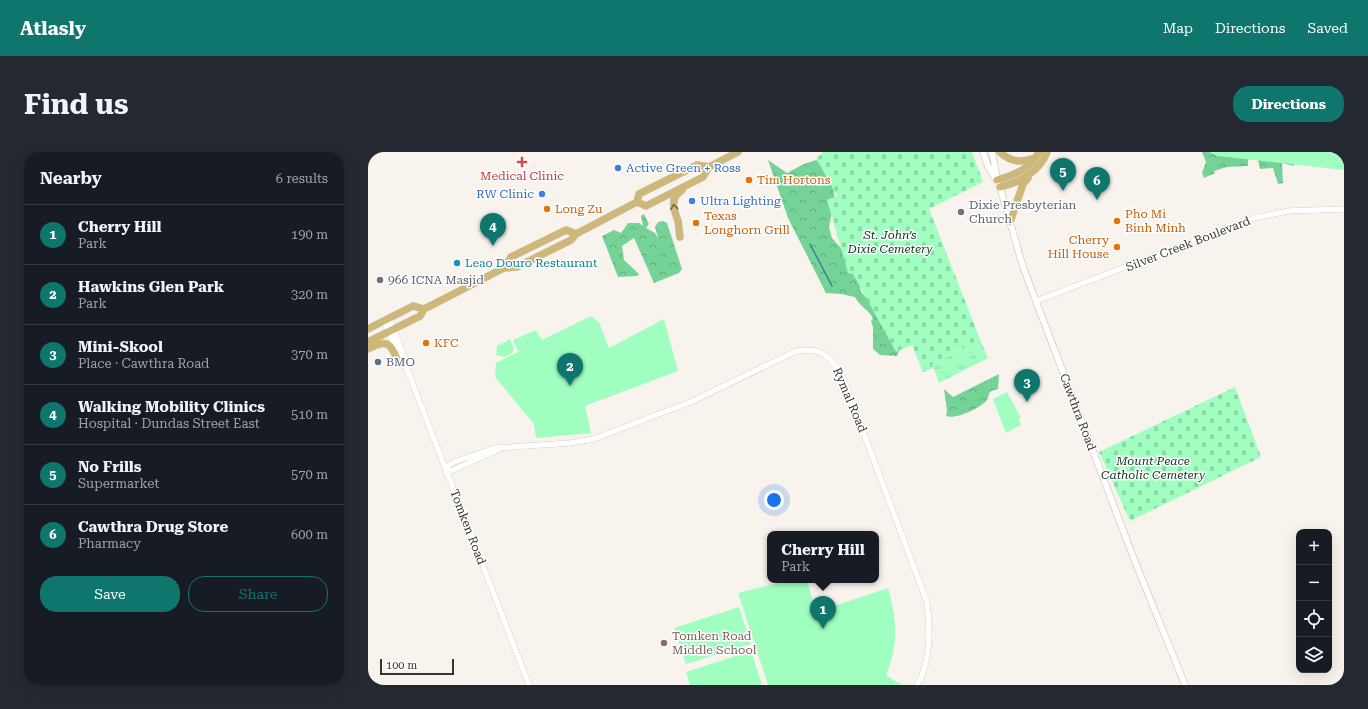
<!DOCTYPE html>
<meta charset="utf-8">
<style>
:root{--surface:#171b24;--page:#242831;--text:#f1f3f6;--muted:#9ea1a6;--line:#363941;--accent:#0f766e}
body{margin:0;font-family:"Roboto Serif",serif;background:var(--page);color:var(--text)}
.controls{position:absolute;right:12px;bottom:12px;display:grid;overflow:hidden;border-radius:8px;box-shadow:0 4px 16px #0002}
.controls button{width:36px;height:36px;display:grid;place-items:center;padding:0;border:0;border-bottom:1px solid var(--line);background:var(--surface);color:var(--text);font:20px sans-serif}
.scale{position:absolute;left:12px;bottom:10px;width:74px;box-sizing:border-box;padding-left:4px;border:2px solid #373533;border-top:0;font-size:11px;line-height:14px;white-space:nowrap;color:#373533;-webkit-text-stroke:3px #fff;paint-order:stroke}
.you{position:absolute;left:406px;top:348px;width:14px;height:14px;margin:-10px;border:3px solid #fff;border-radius:50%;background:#1a73e8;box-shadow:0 0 0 6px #1a73e833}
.badge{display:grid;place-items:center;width:26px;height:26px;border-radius:50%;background:var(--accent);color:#fff;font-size:13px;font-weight:700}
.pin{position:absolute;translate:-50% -33px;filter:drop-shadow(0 1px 2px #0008)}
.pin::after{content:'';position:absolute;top:21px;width:14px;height:12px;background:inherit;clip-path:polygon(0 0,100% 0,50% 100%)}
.popup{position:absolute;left:399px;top:379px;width:112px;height:52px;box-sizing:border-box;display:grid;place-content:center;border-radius:8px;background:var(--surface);filter:drop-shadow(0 1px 3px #0005);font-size:13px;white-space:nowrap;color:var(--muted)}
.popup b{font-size:15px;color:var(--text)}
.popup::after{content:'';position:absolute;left:50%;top:100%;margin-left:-8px;border:8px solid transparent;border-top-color:var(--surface)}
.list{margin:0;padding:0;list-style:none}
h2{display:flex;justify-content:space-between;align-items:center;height:52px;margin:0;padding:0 16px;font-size:17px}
h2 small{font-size:13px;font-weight:400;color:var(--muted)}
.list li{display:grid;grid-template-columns:26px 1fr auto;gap:12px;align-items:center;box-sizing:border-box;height:60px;padding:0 16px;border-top:1px solid var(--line)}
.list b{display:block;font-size:15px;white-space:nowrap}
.list p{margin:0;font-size:13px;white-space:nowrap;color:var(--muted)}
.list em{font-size:13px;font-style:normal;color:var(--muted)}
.actions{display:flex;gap:8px;padding:12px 16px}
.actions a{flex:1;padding:9px 0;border:1px solid var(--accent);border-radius:16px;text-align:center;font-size:14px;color:var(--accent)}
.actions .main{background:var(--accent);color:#fff}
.icon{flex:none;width:22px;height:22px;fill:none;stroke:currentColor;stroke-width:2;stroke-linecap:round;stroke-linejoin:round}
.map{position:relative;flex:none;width:976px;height:533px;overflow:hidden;border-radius:16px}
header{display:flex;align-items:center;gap:24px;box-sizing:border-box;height:56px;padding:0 20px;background:var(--accent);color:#fff}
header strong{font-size:19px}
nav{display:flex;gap:22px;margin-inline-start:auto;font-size:14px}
.intro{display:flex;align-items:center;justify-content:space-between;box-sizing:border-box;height:96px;padding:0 24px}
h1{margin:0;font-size:28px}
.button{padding:10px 18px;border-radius:16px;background:var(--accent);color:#fff;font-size:14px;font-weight:700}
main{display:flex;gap:24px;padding:0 24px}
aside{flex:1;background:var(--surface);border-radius:16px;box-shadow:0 4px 16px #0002}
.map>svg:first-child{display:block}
.grass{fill:url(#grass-tufts)}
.forest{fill:url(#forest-crowns)}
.cemetery{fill:url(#cemetery-stones)}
.park{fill:#a1fec1}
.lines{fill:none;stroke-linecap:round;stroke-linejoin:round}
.stream{stroke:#3b8393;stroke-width:1.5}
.tertiary-casing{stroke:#c0bab5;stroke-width:6}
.secondary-casing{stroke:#c0bab5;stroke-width:7}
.primary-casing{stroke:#d3d3d2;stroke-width:8}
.tertiary{stroke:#fff;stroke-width:5.5}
.secondary{stroke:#fff;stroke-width:6}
.primary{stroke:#cdb87a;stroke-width:7}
.oneway{stroke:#73694f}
.health-dot{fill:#e0444e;stroke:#fff;stroke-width:1.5}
.shop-dot{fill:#3f7fe0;stroke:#fff;stroke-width:1.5}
.food-dot{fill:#e8710a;stroke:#fff;stroke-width:1.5}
.worship-dot{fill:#6b7280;stroke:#fff;stroke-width:1.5}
.culture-dot{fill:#0f9aa8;stroke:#fff;stroke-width:1.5}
.service-dot{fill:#5c6f8a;stroke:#fff;stroke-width:1.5}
.education-dot{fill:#8d6e63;stroke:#fff;stroke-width:1.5}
.labels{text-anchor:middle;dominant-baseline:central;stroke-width:3;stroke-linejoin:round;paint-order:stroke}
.shop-label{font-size:12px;fill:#366cbe;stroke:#fff;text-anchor:start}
.health-label{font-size:12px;fill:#be3a42;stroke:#fff}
.food-label{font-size:12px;fill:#c56008;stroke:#fff;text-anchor:start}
.worship-label{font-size:12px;fill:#5b616d;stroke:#fff;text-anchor:start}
.park-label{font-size:12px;font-style:italic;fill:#0e361f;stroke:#fff}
.street-label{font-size:12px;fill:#373533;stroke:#fff}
.culture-label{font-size:12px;fill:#0d838f;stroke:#fff;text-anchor:start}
.service-label{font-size:12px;fill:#4e5e75;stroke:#fff;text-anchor:start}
.education-label{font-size:12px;fill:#785e54;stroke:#fff;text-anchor:start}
</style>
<header>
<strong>Atlasly</strong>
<nav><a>Map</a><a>Directions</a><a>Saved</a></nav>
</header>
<div class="intro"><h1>Find us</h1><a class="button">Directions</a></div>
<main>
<aside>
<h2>Nearby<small>6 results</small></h2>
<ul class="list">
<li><span class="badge">1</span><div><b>Cherry Hill</b><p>Park</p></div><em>190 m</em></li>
<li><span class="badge">2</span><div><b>Hawkins Glen Park</b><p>Park</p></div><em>320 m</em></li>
<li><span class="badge">3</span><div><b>Mini-Skool</b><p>Place · Cawthra Road</p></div><em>370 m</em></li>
<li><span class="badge">4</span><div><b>Walking Mobility Clinics</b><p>Hospital · Dundas Street East</p></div><em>510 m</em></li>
<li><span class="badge">5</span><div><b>No Frills</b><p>Supermarket</p></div><em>570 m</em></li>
<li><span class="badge">6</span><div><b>Cawthra Drug Store</b><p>Pharmacy</p></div><em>600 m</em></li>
</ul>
<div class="actions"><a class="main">Save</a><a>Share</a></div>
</aside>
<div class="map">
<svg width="976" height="533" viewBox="0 0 976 533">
<defs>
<pattern id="grass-tufts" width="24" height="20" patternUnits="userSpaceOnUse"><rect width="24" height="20" fill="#a1fec1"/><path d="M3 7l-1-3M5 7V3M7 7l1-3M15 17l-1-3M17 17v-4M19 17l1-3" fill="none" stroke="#8bdaa6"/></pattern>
<pattern id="forest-crowns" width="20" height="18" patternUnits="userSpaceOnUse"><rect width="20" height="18" fill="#76d398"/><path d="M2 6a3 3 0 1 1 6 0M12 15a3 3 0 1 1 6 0" fill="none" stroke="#62ac7d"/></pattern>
<pattern id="cemetery-stones" width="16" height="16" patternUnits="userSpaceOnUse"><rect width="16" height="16" fill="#a1fec1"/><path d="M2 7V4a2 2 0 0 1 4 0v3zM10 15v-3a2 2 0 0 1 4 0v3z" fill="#8bdaa6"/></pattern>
</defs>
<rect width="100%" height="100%" fill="#f9f3ed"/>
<path class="grass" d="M612,187l8,19 -49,25 -7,-19z"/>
<path class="forest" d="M834,0h104l-12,4v10l-12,-3 1,20 -5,1 -5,-16 -13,1 -2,-9 -10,-1v7l-21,1 -13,4 1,2 -11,5 -2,-5 4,-11z
M400,8l19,13 17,-9 12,-4 11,8 5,17 3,13 -6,29 3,11 8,9 8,12 11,23 2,10c18,17 29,36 38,59l-2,5 -17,-1 -7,-6v-22l-2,-6 2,-3c-5,-9 -14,-12 -18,-21l-14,-3 -15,-1 -38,-75z
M276,62l5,10 -3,4 9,5 3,5 -3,-11 3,-5 5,-1 4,2 15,46 -3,4 -25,10 -20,-45 -12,8 2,14 15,14 -2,2 -19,1 -16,-41 12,-6 7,3 7,-10h11l4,3 -2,-10z
M631,222l-1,15 -7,2c-3,3 -2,6 -4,9 -6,8 -32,20 -41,16l1,-6 -3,-21 9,8z"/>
<path class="cemetery" d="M454,0h150l11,30 -54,27 51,130 -48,25 1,4 -10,4 -11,-27 -16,7 -43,-78 -5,-1 -21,-73 10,-4 -21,-38 6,-4z
M867,235l26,70 -131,64 -31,-69z"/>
<path class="park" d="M841,0h135v18l-127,-14z
M223,164l8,6 10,26 55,-29 14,52 -93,35 6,27 -55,5 -2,-14 -39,-47 1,-14 37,-19 -15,7 -5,-11 23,-10 6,10z
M142,187l4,9 -1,4 -8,5 -9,-2 1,-9z
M639,240l14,26 -2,1 2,6 -15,8 -13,-34z
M423,428h16l9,32 72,-24c9,30 11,57 -2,87l16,10h-134l-30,-92z
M371,455l12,37 -65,20 -12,-36z
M383,499l11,34h-72l-4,-13z"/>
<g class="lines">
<path class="stream" d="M442,92l22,42"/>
<g class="tertiary-casing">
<path id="tertiary" d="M668,149l218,-83 34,-7 56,-2
M21,166l17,43 1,8
M16,169l18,41 5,7 122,316
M77,316l9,-6 41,-14 75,-5 24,-4 99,-38 101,-49c30,-8 42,10 52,34l81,216c3,25 4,61 -10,83
M78,321l54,-24"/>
</g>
<g class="secondary-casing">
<path id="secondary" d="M615,0l5,14 12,21 23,80 111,292 51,126
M624,0l5,26"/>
</g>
<g class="primary-casing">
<path id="primary" d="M632,0c10,10 22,11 35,6
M629,28c18,-5 33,-11 42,-28
M632,35c19,-4 40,-16 47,-35
M269,50l9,4 57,-29 6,-10 29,-15
M642,70l13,-38 5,-6
M312,85c-1,-5 -1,-11 -2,-16 -4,-11 -9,-23 4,-31
M136,116l13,-1 54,-27 5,-6 61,-32 2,-8 58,-29 12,2
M0,177l45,-23 11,3
M0,190l52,-26 4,-7 10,-5 64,-33 6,-3 7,-11 55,-27 10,4
M0,197c19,-10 22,-7 30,12l4,1"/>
</g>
<use href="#tertiary" class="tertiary"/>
<use href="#secondary" class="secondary"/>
<use href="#primary" class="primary"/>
</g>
<defs><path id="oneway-chevron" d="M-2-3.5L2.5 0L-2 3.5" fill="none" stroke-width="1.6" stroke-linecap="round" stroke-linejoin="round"/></defs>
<use class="oneway" href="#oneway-chevron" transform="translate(306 55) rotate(-96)"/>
<path class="health-dot" d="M152 4h4v4h4v4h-4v4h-4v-4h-4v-4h4z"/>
<g class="shop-dot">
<circle cx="250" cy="16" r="4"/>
<circle cx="174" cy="42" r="4"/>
<circle cx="324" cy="49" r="4"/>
</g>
<g class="food-dot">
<circle cx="381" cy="28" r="4"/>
<circle cx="179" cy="57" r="4"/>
<circle cx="749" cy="69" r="4"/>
<circle cx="328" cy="71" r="4"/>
<circle cx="749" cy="95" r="4"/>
<circle cx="58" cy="191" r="4"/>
</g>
<g class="worship-dot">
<circle cx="593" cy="60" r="4"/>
<circle cx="12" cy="128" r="4"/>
</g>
<circle class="culture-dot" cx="89" cy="111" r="4"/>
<circle class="service-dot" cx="10" cy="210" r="4"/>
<circle class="education-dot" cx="296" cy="491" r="4"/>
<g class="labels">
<g class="shop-label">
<text x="258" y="16">Active Green + Ross</text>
<text x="166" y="42" text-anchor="end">RW Clinic</text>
<text x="332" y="49">Ultra Lighting</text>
</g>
<g class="health-label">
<text x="154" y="24">Medical Clinic</text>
</g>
<g class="food-label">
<text x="389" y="28">Tim Hortons</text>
<text x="187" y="57">Long Zu</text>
<text x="757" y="62">Pho Mi<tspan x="757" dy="14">Binh Minh</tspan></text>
<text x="336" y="64">Texas<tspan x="336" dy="14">Longhorn Grill</tspan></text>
<text x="741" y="88" text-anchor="end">Cherry<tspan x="741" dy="14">Hill House</tspan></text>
<text x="66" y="191">KFC</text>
</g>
<g class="worship-label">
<text x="601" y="53">Dixie Presbyterian<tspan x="601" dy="14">Church</tspan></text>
<text x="20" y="128">966 ICNA Masjid</text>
</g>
<g class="park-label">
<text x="522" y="83">St. John’s<tspan x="522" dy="14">Dixie Cemetery</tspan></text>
<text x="785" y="309">Mount Peace<tspan x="785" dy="14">Catholic Cemetery</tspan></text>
</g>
<g class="street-label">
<text transform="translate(820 92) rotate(-21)">Silver Creek Boulevard</text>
<text transform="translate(482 248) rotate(67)">Rymal Road</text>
<text transform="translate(710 260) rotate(69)">Cawthra Road</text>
<text transform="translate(100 375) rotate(69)">Tomken Road</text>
</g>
<g class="culture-label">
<text x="97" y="111">Leao Douro Restaurant</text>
</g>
<g class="service-label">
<text x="18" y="210">BMO</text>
</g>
<g class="education-label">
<text x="304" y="484">Tomken Road<tspan x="304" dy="14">Middle School</tspan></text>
</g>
</g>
</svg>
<div class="controls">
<button>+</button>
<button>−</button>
<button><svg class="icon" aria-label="locate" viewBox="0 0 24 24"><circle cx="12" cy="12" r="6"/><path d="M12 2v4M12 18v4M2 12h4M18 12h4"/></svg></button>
<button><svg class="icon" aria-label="layers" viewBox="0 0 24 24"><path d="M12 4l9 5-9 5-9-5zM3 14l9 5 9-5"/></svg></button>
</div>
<div class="scale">100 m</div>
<div class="you"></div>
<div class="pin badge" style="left:455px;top:477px">1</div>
<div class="popup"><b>Cherry Hill</b>Park</div>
<div class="pin badge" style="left:202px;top:234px">2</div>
<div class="pin badge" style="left:659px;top:250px">3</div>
<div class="pin badge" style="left:125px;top:94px">4</div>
<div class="pin badge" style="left:695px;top:39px">5</div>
<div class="pin badge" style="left:729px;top:48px">6</div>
</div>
</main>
